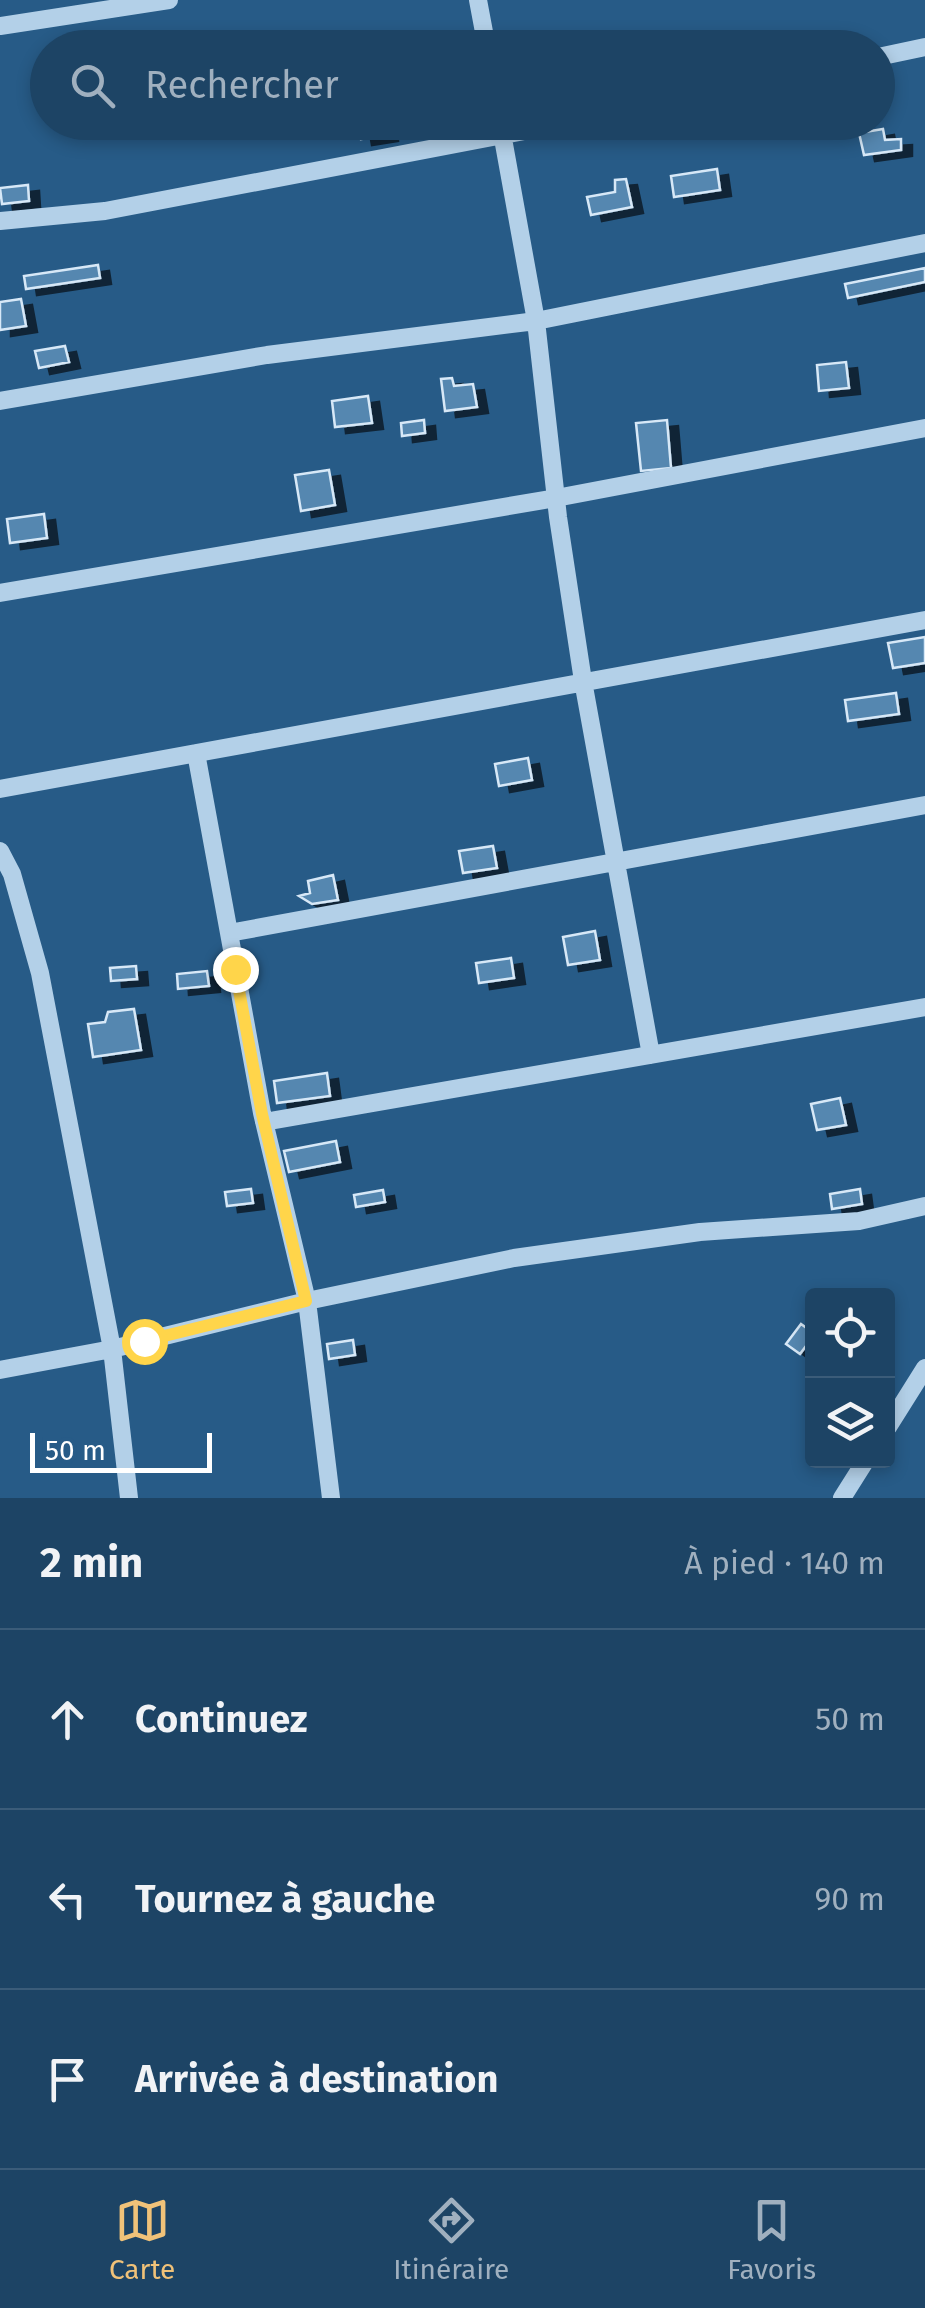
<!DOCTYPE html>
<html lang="fr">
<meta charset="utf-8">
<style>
:root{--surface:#1d4465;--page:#2a4e6e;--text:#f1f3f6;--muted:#a0b0bf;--line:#3b5c79;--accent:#f0c279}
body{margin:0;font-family:"Fira Sans",sans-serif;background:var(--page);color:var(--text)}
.controls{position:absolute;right:30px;bottom:30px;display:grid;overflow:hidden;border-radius:10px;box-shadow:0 5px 15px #0003}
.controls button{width:90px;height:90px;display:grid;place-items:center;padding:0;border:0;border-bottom:2px solid var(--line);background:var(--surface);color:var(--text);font:50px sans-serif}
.scale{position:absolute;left:30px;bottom:25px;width:182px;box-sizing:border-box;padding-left:10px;border:5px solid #fff;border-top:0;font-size:28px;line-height:35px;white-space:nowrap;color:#fff;-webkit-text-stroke:8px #275b87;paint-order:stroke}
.stop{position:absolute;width:30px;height:30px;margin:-22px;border:8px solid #ffd54a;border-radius:50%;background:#fff}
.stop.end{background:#ffd54a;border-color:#fff;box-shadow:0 2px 10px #0008}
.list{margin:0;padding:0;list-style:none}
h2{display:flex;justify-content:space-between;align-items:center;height:130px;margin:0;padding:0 40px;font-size:42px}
h2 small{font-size:32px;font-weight:400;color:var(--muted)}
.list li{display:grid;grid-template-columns:65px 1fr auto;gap:30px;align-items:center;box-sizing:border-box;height:180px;padding:0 40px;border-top:2px solid var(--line)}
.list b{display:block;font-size:38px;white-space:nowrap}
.list em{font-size:32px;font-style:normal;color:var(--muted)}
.icon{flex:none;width:55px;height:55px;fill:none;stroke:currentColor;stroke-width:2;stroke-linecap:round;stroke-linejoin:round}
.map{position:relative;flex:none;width:925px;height:1498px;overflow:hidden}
.search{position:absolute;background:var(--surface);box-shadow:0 5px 15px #0003;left:30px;right:30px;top:30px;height:110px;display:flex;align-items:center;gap:25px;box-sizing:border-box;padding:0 35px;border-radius:55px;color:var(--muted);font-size:38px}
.sheet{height:670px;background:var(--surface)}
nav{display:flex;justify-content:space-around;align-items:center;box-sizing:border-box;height:140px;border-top:2px solid var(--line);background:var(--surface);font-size:28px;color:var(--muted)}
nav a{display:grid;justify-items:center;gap:5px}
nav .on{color:var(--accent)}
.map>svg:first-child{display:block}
.building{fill:#5487b0;stroke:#d7e8f7;stroke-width:2.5;filter:url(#shadow)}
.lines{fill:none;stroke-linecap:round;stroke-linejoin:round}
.minor{stroke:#b3d0e8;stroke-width:18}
.route{stroke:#ffd54a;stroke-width:12}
</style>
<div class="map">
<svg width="925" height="1498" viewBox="0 0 925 1498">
<defs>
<filter id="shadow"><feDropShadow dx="11" dy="6" stdDeviation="0" flood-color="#0009"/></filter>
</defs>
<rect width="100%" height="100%" fill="#275b87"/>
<path class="building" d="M358,122h28l1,13 -26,4z
M883,129l2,11 16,-1v11l-37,5 -5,-22z
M717,169l3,21 -46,7 -3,-21z
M626,179l6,28 -41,8 -4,-18 28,-5v-12z
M28,185l1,16 -27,3 -2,-16z
M98,265l2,13 -74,11 -2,-13z
M925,268v14l-77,16 -3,-14z
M21,299l5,27 -26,4v-28z
M65,346l4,16 -30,6 -4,-17z
M846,362l3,26 -30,3 -2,-26z
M452,378l2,8 19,-2 4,23 -32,4 -4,-32z
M368,396l4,27 -37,4 -3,-26z
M424,420l1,13 -23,3 -1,-13z
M667,420l4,48 -30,3 -5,-48z
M329,470l6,35 -34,6 -6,-36z
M44,514l3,24 -37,5 -3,-24z
M925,637v26l-32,5 -5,-25z
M896,693l3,21 -51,7 -3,-21z
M528,758l4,22 -33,6 -4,-22z
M493,846l4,22 -34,5 -4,-22z
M333,875l5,25 -26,4 -13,-8 11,-3 -2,-12z
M595,931l5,29 -32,5 -5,-28z
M511,958l3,20 -35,5 -3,-20z
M136,966l1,13 -26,2 -1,-13z
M207,971l2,15 -31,3 -1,-15z
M134,1009l7,41 -48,7 -5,-33 17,-2 3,-10z
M327,1073l3,23 -53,7 -3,-22z
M840,1098l6,27 -29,5 -6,-26z
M336,1141l4,21 -51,10 -5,-21z
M251,1189l2,14 -26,3 -2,-14z
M860,1189l2,15 -30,5 -2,-15z
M383,1190l2,12 -29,5 -2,-12z
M801,1324l11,8v6l-12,16 -14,-10z
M353,1340l2,15 -26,4 -2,-15z"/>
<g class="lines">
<path class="minor" d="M478,0l9,48
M0,26l169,-26
M878,57l47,-10
M500,122l36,199 22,196 25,164 68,374
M0,221l105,-10 466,-89
M0,401l267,-46 269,-34 389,-78
M0,593l556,-95 369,-70
M196,753l66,360 45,188 24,197
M0,789l925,-169
M0,851l12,23 28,99 72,376 17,149
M229,933l696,-128
M264,1122l661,-115
M0,1370l112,-21 195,-48 207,-43 186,-26 159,-11 66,-15
M888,1427l37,-59
M842,1498l24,-38"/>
</g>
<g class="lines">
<path class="route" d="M144,1341l162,-40 -44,-187 -27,-145"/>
</g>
</svg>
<div class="controls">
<button><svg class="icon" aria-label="locate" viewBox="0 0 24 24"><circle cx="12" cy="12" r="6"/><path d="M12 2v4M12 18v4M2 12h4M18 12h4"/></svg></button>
<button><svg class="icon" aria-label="layers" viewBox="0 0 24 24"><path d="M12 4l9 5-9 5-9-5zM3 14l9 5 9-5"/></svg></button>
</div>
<div class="scale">50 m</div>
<div class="stop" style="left:144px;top:1341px"></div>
<div class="stop end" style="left:235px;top:969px"></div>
<div class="search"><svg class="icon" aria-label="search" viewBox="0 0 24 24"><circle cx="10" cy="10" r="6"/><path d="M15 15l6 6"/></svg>Rechercher</div>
</div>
<section class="sheet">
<h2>2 min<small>À pied · 140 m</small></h2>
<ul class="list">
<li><svg class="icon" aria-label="ahead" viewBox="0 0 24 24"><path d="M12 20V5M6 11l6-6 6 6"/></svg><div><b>Continuez</b></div><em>50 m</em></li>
<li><svg class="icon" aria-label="left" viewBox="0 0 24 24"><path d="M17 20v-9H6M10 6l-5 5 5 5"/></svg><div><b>Tournez à gauche</b></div><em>90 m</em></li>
<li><svg class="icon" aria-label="arrive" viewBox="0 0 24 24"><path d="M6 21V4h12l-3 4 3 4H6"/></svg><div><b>Arrivée à destination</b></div></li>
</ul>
</section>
<nav>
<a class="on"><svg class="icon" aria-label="map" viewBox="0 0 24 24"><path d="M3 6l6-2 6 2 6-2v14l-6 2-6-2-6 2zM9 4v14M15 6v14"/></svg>Carte</a>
<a><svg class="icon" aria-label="directions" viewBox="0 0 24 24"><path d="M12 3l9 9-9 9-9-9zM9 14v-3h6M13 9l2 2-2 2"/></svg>Itinéraire</a>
<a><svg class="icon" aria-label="saved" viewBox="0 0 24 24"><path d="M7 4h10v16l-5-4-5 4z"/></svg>Favoris</a>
</nav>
